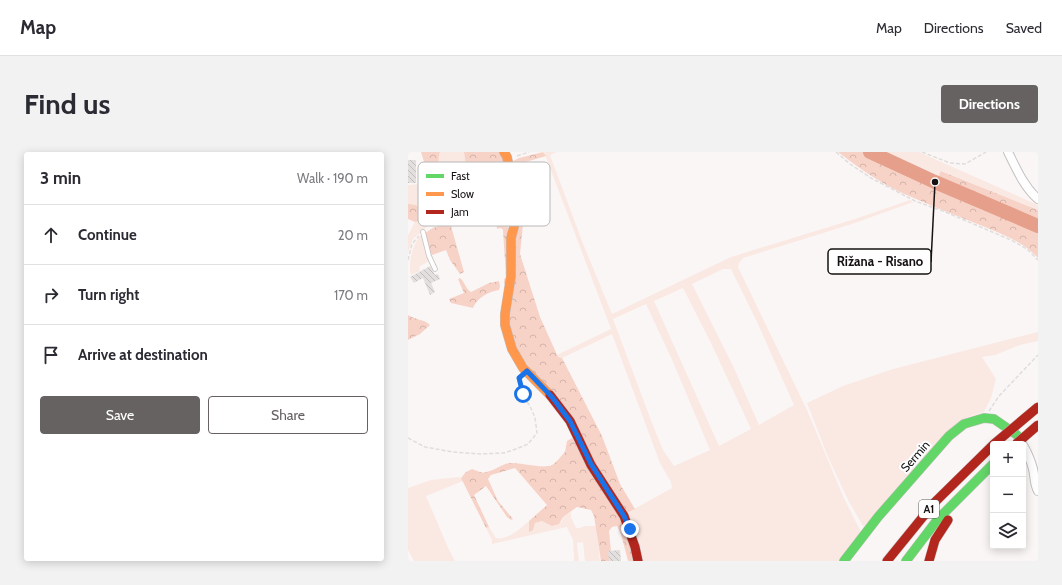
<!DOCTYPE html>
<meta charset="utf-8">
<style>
:root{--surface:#fff;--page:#f2f2f3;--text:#2b2b33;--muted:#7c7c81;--line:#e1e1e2;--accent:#666261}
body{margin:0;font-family:Cabin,sans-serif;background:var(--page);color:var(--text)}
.controls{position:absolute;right:12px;bottom:12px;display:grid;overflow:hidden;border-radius:4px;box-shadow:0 2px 10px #0003}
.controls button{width:36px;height:36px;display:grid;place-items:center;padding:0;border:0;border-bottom:1px solid var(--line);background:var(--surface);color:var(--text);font:20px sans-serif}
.stop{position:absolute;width:12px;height:12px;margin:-9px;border:3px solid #1a73e8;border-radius:50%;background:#fff}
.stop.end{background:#1a73e8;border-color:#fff;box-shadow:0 1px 4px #0008}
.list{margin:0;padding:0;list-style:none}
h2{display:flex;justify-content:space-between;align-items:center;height:52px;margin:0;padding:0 16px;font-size:17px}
h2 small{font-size:13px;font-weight:400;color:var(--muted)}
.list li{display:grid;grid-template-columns:26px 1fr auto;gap:12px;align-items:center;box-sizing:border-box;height:60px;padding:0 16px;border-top:1px solid var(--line)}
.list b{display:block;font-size:15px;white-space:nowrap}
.list em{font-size:13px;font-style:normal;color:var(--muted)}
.actions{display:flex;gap:8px;padding:12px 16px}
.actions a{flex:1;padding:9px 0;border:1px solid var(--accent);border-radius:4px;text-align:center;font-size:14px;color:var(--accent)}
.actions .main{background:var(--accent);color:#fff}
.icon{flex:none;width:22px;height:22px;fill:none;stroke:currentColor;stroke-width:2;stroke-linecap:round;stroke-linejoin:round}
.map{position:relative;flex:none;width:630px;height:409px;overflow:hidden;border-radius:4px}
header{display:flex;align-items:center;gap:24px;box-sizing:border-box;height:56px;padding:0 20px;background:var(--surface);border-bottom:1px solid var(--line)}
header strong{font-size:19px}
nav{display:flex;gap:22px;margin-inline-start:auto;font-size:14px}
.intro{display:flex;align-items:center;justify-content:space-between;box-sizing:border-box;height:96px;padding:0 24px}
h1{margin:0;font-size:28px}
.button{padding:10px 18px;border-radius:4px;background:var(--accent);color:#fff;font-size:14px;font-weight:700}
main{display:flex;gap:24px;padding:0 24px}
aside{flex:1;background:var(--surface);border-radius:4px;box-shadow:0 2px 10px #0003}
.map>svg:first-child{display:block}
.green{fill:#fae8e3;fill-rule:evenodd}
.forest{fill:url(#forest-crowns)}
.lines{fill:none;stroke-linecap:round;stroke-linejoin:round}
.river{stroke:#e59f8a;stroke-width:14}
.building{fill:url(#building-back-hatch)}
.lane-casing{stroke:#c4c0c0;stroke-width:5.5}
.street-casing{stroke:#c4c0c0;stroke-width:10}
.fast-casing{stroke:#c4c0c0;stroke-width:10}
.slow-casing{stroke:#c4c0c0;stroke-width:10}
.jam-casing{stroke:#c4c0c0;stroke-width:10}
.path{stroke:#dfdddc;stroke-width:1.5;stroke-dasharray:4 2;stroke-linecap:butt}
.lane{stroke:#fefefe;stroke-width:4}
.street{stroke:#fefefe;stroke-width:8}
.fast{stroke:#63d668;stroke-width:9}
.slow{stroke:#ff974d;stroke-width:9}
.jam{stroke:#b3261e;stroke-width:9}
.jam-bridge-casing{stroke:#beb2ae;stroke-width:10;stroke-linecap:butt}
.jam-bridge{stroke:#b3261e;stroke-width:9}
.route{stroke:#1a73e8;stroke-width:5}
.labels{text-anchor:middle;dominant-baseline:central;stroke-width:4;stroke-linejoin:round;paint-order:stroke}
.shield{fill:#fff;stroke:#5b5958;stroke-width:1}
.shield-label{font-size:11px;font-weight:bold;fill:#151211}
.street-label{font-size:12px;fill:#151211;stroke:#fff}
.key{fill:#fff;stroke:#b9b8b8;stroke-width:1}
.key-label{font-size:11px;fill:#151211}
.leader{fill:none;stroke:#151211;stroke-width:1.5}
.callout-dot{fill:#151211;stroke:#fff;stroke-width:1.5}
.callout{fill:#fff;stroke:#151211;stroke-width:1.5}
.callout-label{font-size:13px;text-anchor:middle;font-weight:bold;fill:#151211}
</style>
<header>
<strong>Map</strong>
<nav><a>Map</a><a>Directions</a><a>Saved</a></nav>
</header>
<div class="intro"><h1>Find us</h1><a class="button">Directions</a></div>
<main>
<aside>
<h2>3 min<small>Walk · 190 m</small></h2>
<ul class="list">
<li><svg class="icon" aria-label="ahead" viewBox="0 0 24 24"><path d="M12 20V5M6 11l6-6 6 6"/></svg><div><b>Continue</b></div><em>20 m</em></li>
<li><svg class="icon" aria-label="right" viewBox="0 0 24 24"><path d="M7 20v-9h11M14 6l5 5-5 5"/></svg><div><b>Turn right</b></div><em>170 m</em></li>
<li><svg class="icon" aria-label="arrive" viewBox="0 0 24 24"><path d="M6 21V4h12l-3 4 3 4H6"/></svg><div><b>Arrive at destination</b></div></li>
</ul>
<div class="actions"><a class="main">Save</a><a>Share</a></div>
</aside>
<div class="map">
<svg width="630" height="409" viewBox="0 0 630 409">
<defs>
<pattern id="forest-crowns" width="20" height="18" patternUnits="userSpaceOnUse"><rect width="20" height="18" fill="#f7d2c7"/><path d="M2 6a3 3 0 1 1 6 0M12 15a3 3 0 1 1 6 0" fill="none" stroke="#d3b3aa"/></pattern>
<pattern id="building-back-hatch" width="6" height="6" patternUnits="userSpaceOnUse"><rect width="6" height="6" fill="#e2dfde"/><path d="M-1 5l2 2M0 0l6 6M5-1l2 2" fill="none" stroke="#c1bebd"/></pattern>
</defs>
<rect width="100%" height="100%" fill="#fbf6f6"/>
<path class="green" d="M32,0h24l2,14 -28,1 1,-11z
M136,0h13l-7,3 32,86 30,73 119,-57 127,-39 52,-18 3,2 -61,22 -109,34 -4,5 -1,4 69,143 36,86 18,36 -21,29h-198l-15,-48 45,-25 -1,-6 -11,-19 -48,-129 -50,24 -4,-1 -1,-2 54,-26zM315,117h8l26,53 37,83 -35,20 -25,-57 -42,-84zM275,136l28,55 40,86 -32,17 -65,-145zM238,152l27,58 37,88 -36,16 -11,-16 -11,-27 -39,-104z
M471,0h40l119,53v5l-96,-39 -5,9 -50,-22z
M31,19l2,6 5,1 -3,21 -4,2 -2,11c-10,-2 -20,-8 -29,-8v-19l14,-1 1,-10z
M13,68l4,2 3,4 -15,13 -5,13v-17l7,-13z
M14,83l4,18 3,8 -10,6 1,4 -9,4c-3,-10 1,-30 9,-39z
M630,180v9l-18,4 -25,10 -13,2 14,22 -5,19 -7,14 -16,5 -17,11 -84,97 -4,1 -15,-26 -20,-43 -21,-54 36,-17 50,-17z
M50,325l3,1 2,3 -37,15 23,54 6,11h-41l-6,-11v-62l23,-8z
M163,360v5l5,11h4l4,-2h12l4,35h-15l-2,-19 -6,1 2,18h-5l-1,-21 -6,-13 -75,17v-4l-6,-12 3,-1 7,11c11,3 25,-10 33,-17l1,10 3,-1 2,-7 7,-2 10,5 10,-5 1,-4z"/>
<path class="forest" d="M13,0h19l-1,4 -1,11 -12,1z
M56,0h38l10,41 -1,25c-4,-24 -23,-44 -45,-52z
M135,0l3,4 -27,8 6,40 -5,50 20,63 18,40 4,1 40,78 18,48 15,25 -8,4 -93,-139 -18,-24 -8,-29 6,-45 -3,-114 8,-4z
M430,0h28l22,14 150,64v28c-14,-15 -33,-23 -53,-31 -25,-10 -51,-20 -76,-31 -26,-11 -49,-27 -71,-44z
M533,19l97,39v11l-101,-41z
M0,52c9,0 19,6 29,8v10l-9,4c-4,-6 -7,-6 -13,-4l-7,-3z
M93,54l3,2c7,17 4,51 4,70l-4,7v-6l2,-1 -3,-48 -2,-2 -4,1 -1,-11h-8l-2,-3 9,-8z
M31,74h12l13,46 -4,2 -10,-14 -4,-10 -14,5 -3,-4 -4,-18 8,-5z
M52,126c5,4 5,10 11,14l18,-9 10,-2 1,5 -1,4c-10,1 -23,9 -26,18l-22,-5 -2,-4 15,-6 -6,-14z
M0,163c7,5 16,4 22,10l-10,9 -12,6z
M164,286l21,38 28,44 9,26 3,15h-5l-7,-27 -4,-8 -5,1 -3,4 3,30h-11l-7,-45 -3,-6 -14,-3 -14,10 -4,7 -7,2 -10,-5 -7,2 -2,7 -4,2v-11l18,-16 -32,-37 -24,7 -3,4 10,22 15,18 -2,1 -4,-3 -21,-31 -12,9 15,32 -3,1 -25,-50 5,-6 6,-3c4,1 9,5 14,3 9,-1 16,-9 26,-9 10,0 32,6 40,2 5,-3 9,-9 13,-13l2,-11z"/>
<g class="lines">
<path class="river" d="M462,0l65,30 103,44"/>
</g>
<path class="building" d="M0,8h8v23h-8z
M22,114l5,9 3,-1 2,5 -9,4 4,9 -5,3 -7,-17 -9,5 -4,-6z
M212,398l1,11h-12l-1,-10z"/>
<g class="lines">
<g class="lane-casing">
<path id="lane" d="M15,80l6,24 6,13"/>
</g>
<g class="street-casing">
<path id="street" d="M600,0c8,16 16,35 30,47
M615,293c4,7 8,16 10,24 2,8 1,15 5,22"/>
</g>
<g class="fast-casing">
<path id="fast" d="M436,409l34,-44 71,-81 15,-12 20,-6 10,1 23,16
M498,409l32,-42 55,-55"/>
</g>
<g class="slow-casing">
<path id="slow" d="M96,0l3,5 8,40 1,22 -5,19v38l-6,38v11l7,24 11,19 27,27"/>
</g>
<g class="jam-casing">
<path id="jam" d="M142,243l20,26 21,44 33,51 11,31 3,14
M479,409l48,-59 58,-57
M521,409l6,-21 13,-20"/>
</g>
<path class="path" d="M428,0l14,12 21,14 44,23 28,10 68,29 16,9 11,11
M514,0l28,11 15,1 21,-12
M109,4l12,-4
M0,108l4,-16 7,-8
M581,259l10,-15 39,-41
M0,286l17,9 28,5 27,2 24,-1 12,-4 12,-5 9,-11c-1,-6 -1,-14 -4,-20 -4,-11 -15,-22 -14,-35"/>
<use href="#lane" class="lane"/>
<use href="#street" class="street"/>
<use href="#fast" class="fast"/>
<use href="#slow" class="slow"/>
<use href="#jam" class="jam"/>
<g class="jam-bridge-casing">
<path id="jam-bridge" d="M586,292l44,-37
M608,292l22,-19"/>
</g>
<use href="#jam-bridge" class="jam-bridge"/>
</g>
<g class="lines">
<path class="route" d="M115,242l-4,-16 8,-7 25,26 18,24 21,43 33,52 6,13"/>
</g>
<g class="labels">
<rect class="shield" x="511" y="348" width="20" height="18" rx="3"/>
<g class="shield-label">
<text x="521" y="357">A1</text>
</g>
<g class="street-label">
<text transform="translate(507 304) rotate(-49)">Sermin</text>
</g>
</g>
<rect x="10" y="10" width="132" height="64" rx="6" class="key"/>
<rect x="18" y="22" width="18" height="4" fill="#63d668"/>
<rect x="18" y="40" width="18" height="4" fill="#ff974d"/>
<rect x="18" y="58" width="18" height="4" fill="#b3261e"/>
<g class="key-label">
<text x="43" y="28">Fast</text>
<text x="43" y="46">Slow</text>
<text x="43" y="64">Jam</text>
</g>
<path class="leader" d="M527 30L523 110"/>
<circle class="callout-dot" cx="527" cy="30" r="4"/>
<rect class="callout" x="420" y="97" width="103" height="25" rx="4"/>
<g class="callout-label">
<text x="472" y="114">Rižana - Risano</text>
</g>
</svg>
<div class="controls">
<button>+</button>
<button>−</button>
<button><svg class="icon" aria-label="layers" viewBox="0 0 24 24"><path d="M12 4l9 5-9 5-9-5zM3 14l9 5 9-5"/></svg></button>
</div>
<div class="stop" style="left:115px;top:242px"></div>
<div class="stop end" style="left:222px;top:377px"></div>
</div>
</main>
